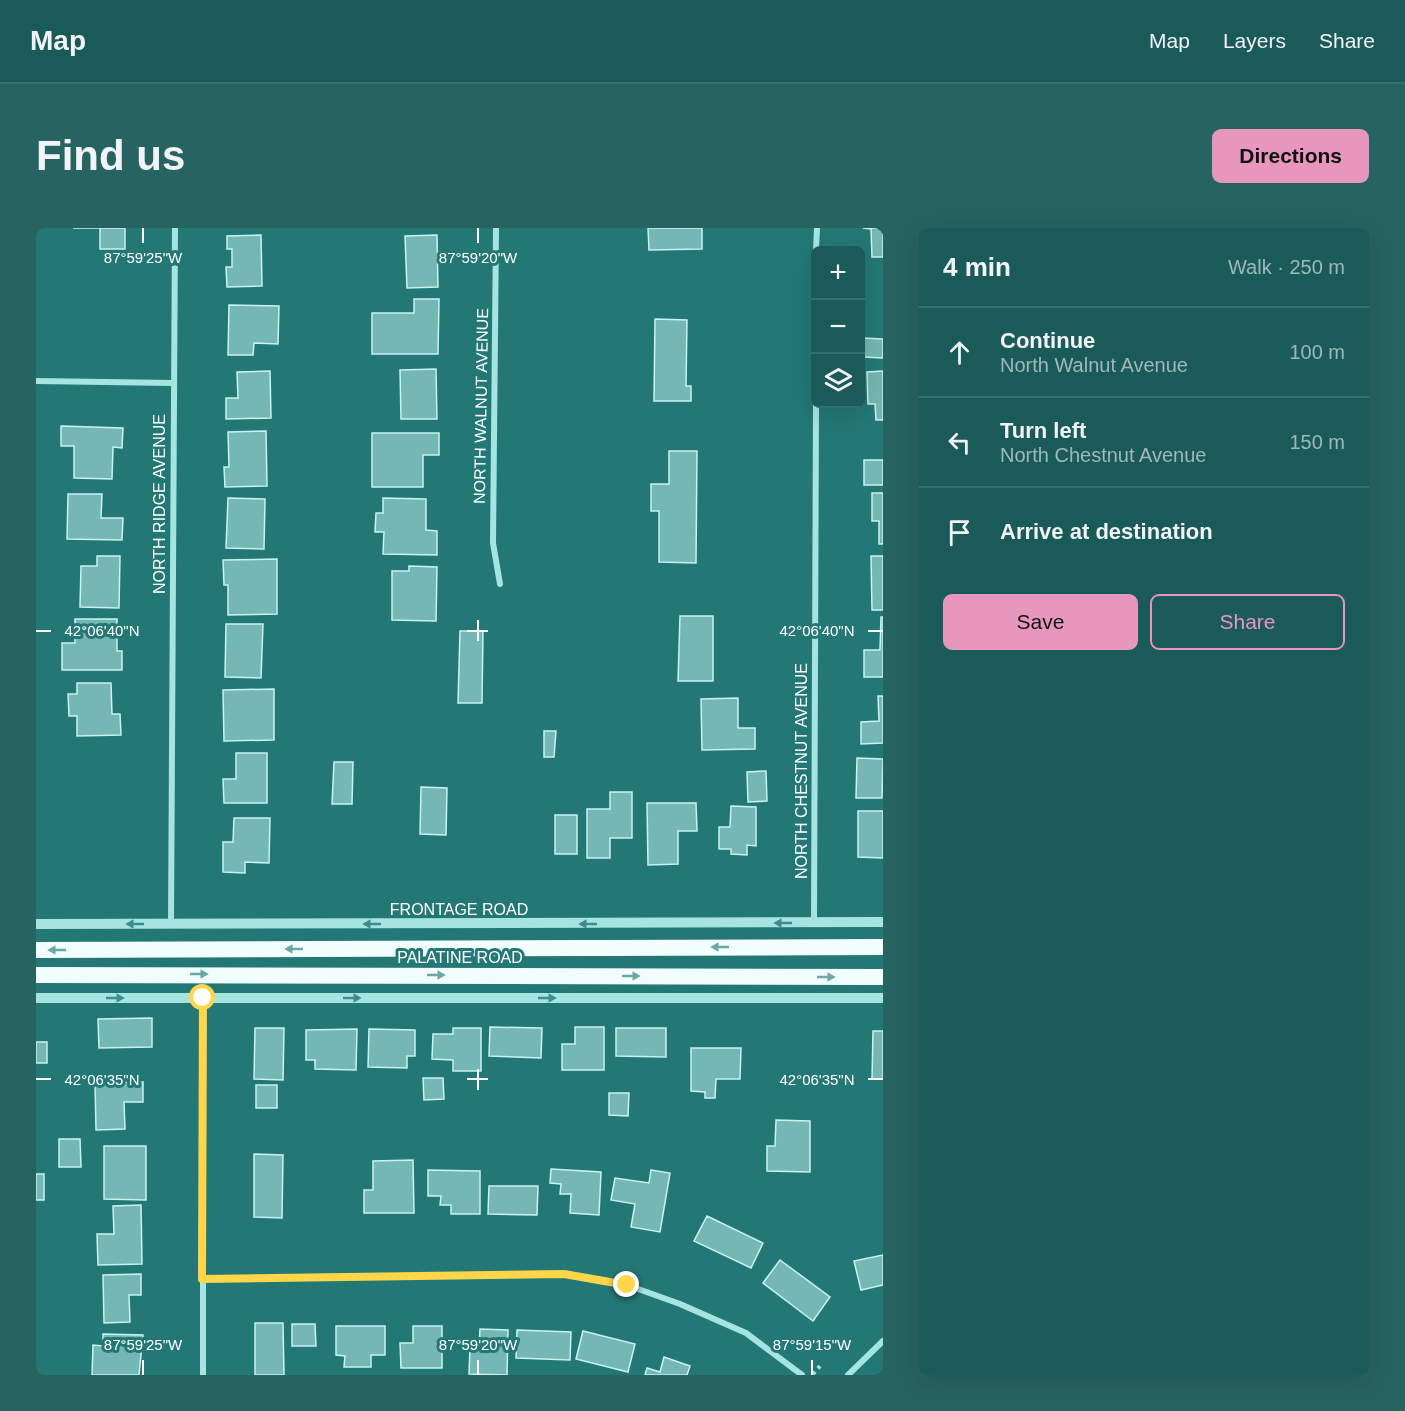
<!DOCTYPE html>
<meta charset="utf-8">
<style>
:root{--surface:#1a5a58;--page:#276361;--text:#f1f3f6;--muted:#9fb9ba;--line:#386f6e;--accent:#e797bd}
body{margin:0;font-family:Arial,sans-serif;background:var(--page);color:var(--text)}
.controls{position:absolute;right:18px;top:18px;display:grid;overflow:hidden;border-radius:9px;box-shadow:0 6px 24px #0002}
.controls button{width:54px;height:54px;display:grid;place-items:center;padding:0;border:0;border-bottom:2px solid var(--line);background:var(--surface);color:var(--text);font:30px sans-serif}
.stop{position:absolute;width:18px;height:18px;margin:-14px;border:4px solid #ffd54a;border-radius:50%;background:#fff}
.stop.end{background:#ffd54a;border-color:#fff;box-shadow:0 2px 6px #0008}
.list{margin:0;padding:0;list-style:none}
h2{display:flex;justify-content:space-between;align-items:center;height:78px;margin:0;padding:0 24px;font-size:26px}
h2 small{font-size:20px;font-weight:400;color:var(--muted)}
.list li{display:grid;grid-template-columns:39px 1fr auto;gap:18px;align-items:center;box-sizing:border-box;height:90px;padding:0 24px;border-top:2px solid var(--line)}
.list b{display:block;font-size:22px;white-space:nowrap}
.list p{margin:0;font-size:20px;white-space:nowrap;color:var(--muted)}
.list em{font-size:20px;font-style:normal;color:var(--muted)}
.actions{display:flex;gap:12px;padding:18px 24px}
.actions a{flex:1;padding:14px 0;border:2px solid var(--accent);border-radius:9px;text-align:center;font-size:21px;color:var(--accent)}
.actions .main{background:var(--accent);color:#111}
.icon{flex:none;width:33px;height:33px;fill:none;stroke:currentColor;stroke-width:2;stroke-linecap:round;stroke-linejoin:round}
.map{position:relative;flex:none;width:847px;height:1147px;overflow:hidden;border-radius:9px}
header{display:flex;align-items:center;gap:36px;box-sizing:border-box;height:84px;padding:0 30px;background:var(--surface);border-bottom:2px solid var(--line)}
header strong{font-size:28px}
nav{display:flex;gap:33px;margin-inline-start:auto;font-size:21px}
.intro{display:flex;align-items:center;justify-content:space-between;box-sizing:border-box;height:144px;padding:0 36px}
h1{margin:0;font-size:42px}
.button{padding:15px 27px;border-radius:9px;background:var(--accent);color:#111;font-size:21px;font-weight:700}
main{display:flex;gap:36px;padding:0 36px}
aside{flex:1;background:var(--surface);border-radius:9px;box-shadow:0 6px 24px #0002}
.map>svg:first-child{display:block}
.building{fill:#75b7b4;stroke:#c8f3f1;stroke-width:1.5}
.lines{fill:none;stroke-linecap:round;stroke-linejoin:round}
.path{stroke:#a5e4e0;stroke-width:4;stroke-dasharray:3 4.5;stroke-linecap:butt}
.minor{stroke:#a5e4e0;stroke-width:6}
.tertiary{stroke:#a5e4e0;stroke-width:10}
.trunk{stroke:#f2fefe;stroke-width:16}
.oneway{fill:#3d8e8a}
.oneway2{fill:#6ba7a5}
.route{stroke:#ffd54a;stroke-width:8}
.ticks{fill:none;stroke:#fff;stroke-width:2}
.labels{text-anchor:middle;dominant-baseline:central;stroke-width:6;stroke-linejoin:round;paint-order:stroke}
.street-label{font-size:16px;fill:#fff;stroke:#237875}
.ticks-label{font-size:15px;text-anchor:middle;fill:#fff;stroke:#237875;stroke-width:6;stroke-linejoin:round;paint-order:stroke}
</style>
<header>
<strong>Map</strong>
<nav><a>Map</a><a>Layers</a><a>Share</a></nav>
</header>
<div class="intro"><h1>Find us</h1><a class="button">Directions</a></div>
<main>
<div class="map">
<svg width="847" height="1147" viewBox="0 0 847 1147">
<rect width="100%" height="100%" fill="#237875"/>
<path class="building" d="M37,0h52v21h-25v-21z
M612,0h54v21l-53,1z
M827,0h20v29h-11l-1,-28z
M225,7l1,51 -35,1 -1,-20h6v-18h-5v-13z
M401,7l1,52 -31,1 -2,-52z
M378,71h25l-1,55h-66v-41h42z
M193,77l50,1 -1,38 -24,-1 -1,12h-25z
M619,91l32,1 -1,66h5v15h-37z
M827,110l20,1v19l-20,-1z
M400,141l1,50h-36l-1,-49z
M234,143l1,47 -45,1v-21h12l-1,-26z
M847,143v49h-7l-1,-16h-7l-1,-32z
M25,198l62,2 -1,20 -9,-1 -1,32 -38,-1v-32h-13z
M230,203l1,55 -42,1 -1,-20h5l-1,-35z
M336,205h67v22h-16v32h-51z
M633,223h28l-1,112 -37,-1v-51h-8v-27h18z
M828,232h19v25h-19z
M836,265h11v51h-4v-23h-7z
M32,266h34l-1,24h22l-1,22 -55,-1z
M192,270l37,1 -1,50 -38,-1z
M347,270l43,1v31l11,1v24l-54,-1 1,-22h-9l1,-19h7z
M61,328h23l-1,52 -39,-1 1,-41h16z
M835,328h12v54h-11z
M241,331v55l-49,1v-30h-4l-1,-25z
M373,338l28,1 -1,54 -44,-1v-49h17z
M644,388h33v65h-35z
M845,389h2v60h-19v-27h16z
M39,391h42v32h5v19h-60v-27h13z
M190,396h37l-2,54 -36,-1z
M424,403h23l-1,72h-24z
M41,455h34l1,31h8l1,21 -44,1v-20h-8l-1,-22h9z
M238,461v51l-50,1 -1,-51z
M842,468h5v47l-22,1v-22l18,-1z
M702,470v30h17v21l-53,1 -1,-51z
M508,503h12l-2,26h-10z
M200,525h31v50h-43l-1,-24h13z
M821,530l26,1 -1,39h-26z
M298,534h19l-1,42h-20z
M730,543l1,30 -19,1 -1,-30z
M385,559l26,1 -1,47 -26,-1z
M574,564h22v46h-22v20h-23v-49h23z
M611,575h49l1,28h-19v33l-30,1z
M695,578l25,1v39l-9,-1v10l-16,-1v-5h-12v-22h11z
M822,583h25v47l-25,-1z
M519,587h22v39h-22z
M198,590h36l-1,45 -24,-1v11l-22,-1v-30h10z
M116,790v29l-53,1 -1,-29z
M454,799l52,1 -1,30 -52,-2z
M539,799h29v43h-42v-26h13z
M219,800h29l-1,52 -29,-1z
M417,800h28v43h-28v-11l-21,-1 1,-25h20z
M580,800h50v29l-50,-1z
M321,801l-1,41 -41,-1v-9h-9v-30z
M333,801l46,1v26h-8v12l-39,-1z
M837,803h10v48h-11z
M0,814h11v21h-11z
M655,820h50l-1,31h-24l-1,19h-10v-6l-14,-1z
M387,850h20l1,21 -20,1z
M107,854v20h-19l1,27 -29,1 -1,-47z
M220,857h21v23h-21z
M573,865h20l-1,23 -19,-1z
M740,892l34,1v51l-43,-1v-25h8z
M23,911h21l1,28h-22z
M68,918h42v54l-42,-1z
M218,926l29,1 -1,63 -28,-1z
M377,932l1,53h-50v-23h9v-29z
M515,941l50,3 -2,43 -29,-2 1,-19h-11l1,-10 -11,-1z
M392,942l52,1v43h-29v-9h-11l1,-9h-13z
M615,942l19,3 -10,59 -29,-5 4,-23 -24,-4 4,-22 34,5z
M0,946h8v26h-8z
M453,958h49l-1,29 -49,-1z
M105,977l1,59 -44,1 -1,-31h17l-1,-28z
M671,988l56,27 -12,25 -57,-27z
M847,1027v30l-22,5 -7,-29z
M744,1032l50,37 -17,24 -50,-38z
M105,1046v21h-12l1,27 -26,1 -1,-48z
M219,1095h28l1,52h-29z
M256,1096h23l1,22h-24z
M300,1098h49v29h-14v12h-27l1,-11 -9,-1z
M377,1098h29v42h-41l-1,-25h13z
M444,1101l28,1 -1,45 -38,-1 1,-27 9,1z
M481,1102l54,2 -1,28 -54,-2z
M547,1103l52,13 -7,28 -52,-13z
M67,1106l40,1 -4,40h-47l1,-30 10,1z
M628,1129l26,9 -3,9h-42l2,-7 13,4z"/>
<g class="lines">
<path class="path" d="M777,1146l8,-9"/>
<path class="minor" d="M460,0l-3,315 7,41
M780,22l1,-22
M0,153l137,2
M778,695l2,-519
M135,696l4,-696
M166,1051l362,-5 63,11 53,19 66,29 56,42
M167,1147v-377
M812,1147l35,-34"/>
<path class="tertiary" d="M0,696l847,-2
M0,770h847"/>
<path class="trunk" d="M0,722l847,-3
M0,747l847,2"/>
</g>
<defs><path id="oneway-solid" d="M-6-.8H1V-3.2L6.5 0L1 3.2V.8H-6Z" transform="scale(1.5)"/></defs>
<g class="oneway">
<use href="#oneway-solid" transform="translate(747 695) rotate(180)"/>
<use href="#oneway-solid" transform="translate(99 696) rotate(-180)"/>
<use href="#oneway-solid" transform="translate(336 696) rotate(180)"/>
<use href="#oneway-solid" transform="translate(552 696) rotate(180)"/>
<use href="#oneway-solid" transform="translate(79 770)"/>
<use href="#oneway-solid" transform="translate(316 770)"/>
<use href="#oneway-solid" transform="translate(511 770)"/>
</g>
<g class="oneway2">
<use href="#oneway-solid" transform="translate(684 719) rotate(180)"/>
<use href="#oneway-solid" transform="translate(258 721) rotate(180)"/>
<use href="#oneway-solid" transform="translate(21 722) rotate(180)"/>
<use href="#oneway-solid" transform="translate(163 746)"/>
<use href="#oneway-solid" transform="translate(400 747)"/>
<use href="#oneway-solid" transform="translate(595 748)"/>
<use href="#oneway-solid" transform="translate(790 749)"/>
</g>
<g class="lines">
<path class="route" d="M167,770l-1,281 362,-5 63,11"/>
</g>
<path class="ticks" d="M107,0v15M442,0v15M442,392v21M0,403h15M431,403h21M832,403h15M442,841v21M0,851h15M431,851h21M832,851h15M107,1132v15M442,1132v15M776,1132v15"/>
<g class="labels">
<g class="street-label">
<text transform="translate(445 178) rotate(-89)">NORTH WALNUT AVENUE</text>
<text transform="translate(123 276) rotate(-90)">NORTH RIDGE AVENUE</text>
<text transform="translate(765 543) rotate(-90)">NORTH CHESTNUT AVENUE</text>
<text x="423" y="681">FRONTAGE ROAD</text>
<text x="424" y="729">PALATINE ROAD</text>
</g>
</g>
<g class="ticks-label">
<text x="107" y="35">87°59'25"W</text>
<text x="442" y="35">87°59'20"W</text>
<text x="66" y="408">42°06'40"N</text>
<text x="781" y="408">42°06'40"N</text>
<text x="66" y="857">42°06'35"N</text>
<text x="781" y="857">42°06'35"N</text>
<text x="107" y="1122">87°59'25"W</text>
<text x="442" y="1122">87°59'20"W</text>
<text x="776" y="1122">87°59'15"W</text>
</g>
</svg>
<div class="controls">
<button>+</button>
<button>−</button>
<button><svg class="icon" aria-label="layers" viewBox="0 0 24 24"><path d="M12 4l9 5-9 5-9-5zM3 14l9 5 9-5"/></svg></button>
</div>
<div class="stop" style="left:167px;top:770px"></div>
<div class="stop end" style="left:591px;top:1057px"></div>
</div>
<aside>
<h2>4 min<small>Walk · 250 m</small></h2>
<ul class="list">
<li><svg class="icon" aria-label="ahead" viewBox="0 0 24 24"><path d="M12 20V5M6 11l6-6 6 6"/></svg><div><b>Continue</b><p>North Walnut Avenue</p></div><em>100 m</em></li>
<li><svg class="icon" aria-label="left" viewBox="0 0 24 24"><path d="M17 20v-9H6M10 6l-5 5 5 5"/></svg><div><b>Turn left</b><p>North Chestnut Avenue</p></div><em>150 m</em></li>
<li><svg class="icon" aria-label="arrive" viewBox="0 0 24 24"><path d="M6 21V4h12l-3 4 3 4H6"/></svg><div><b>Arrive at destination</b></div></li>
</ul>
<div class="actions"><a class="main">Save</a><a>Share</a></div>
</aside>
</main>
